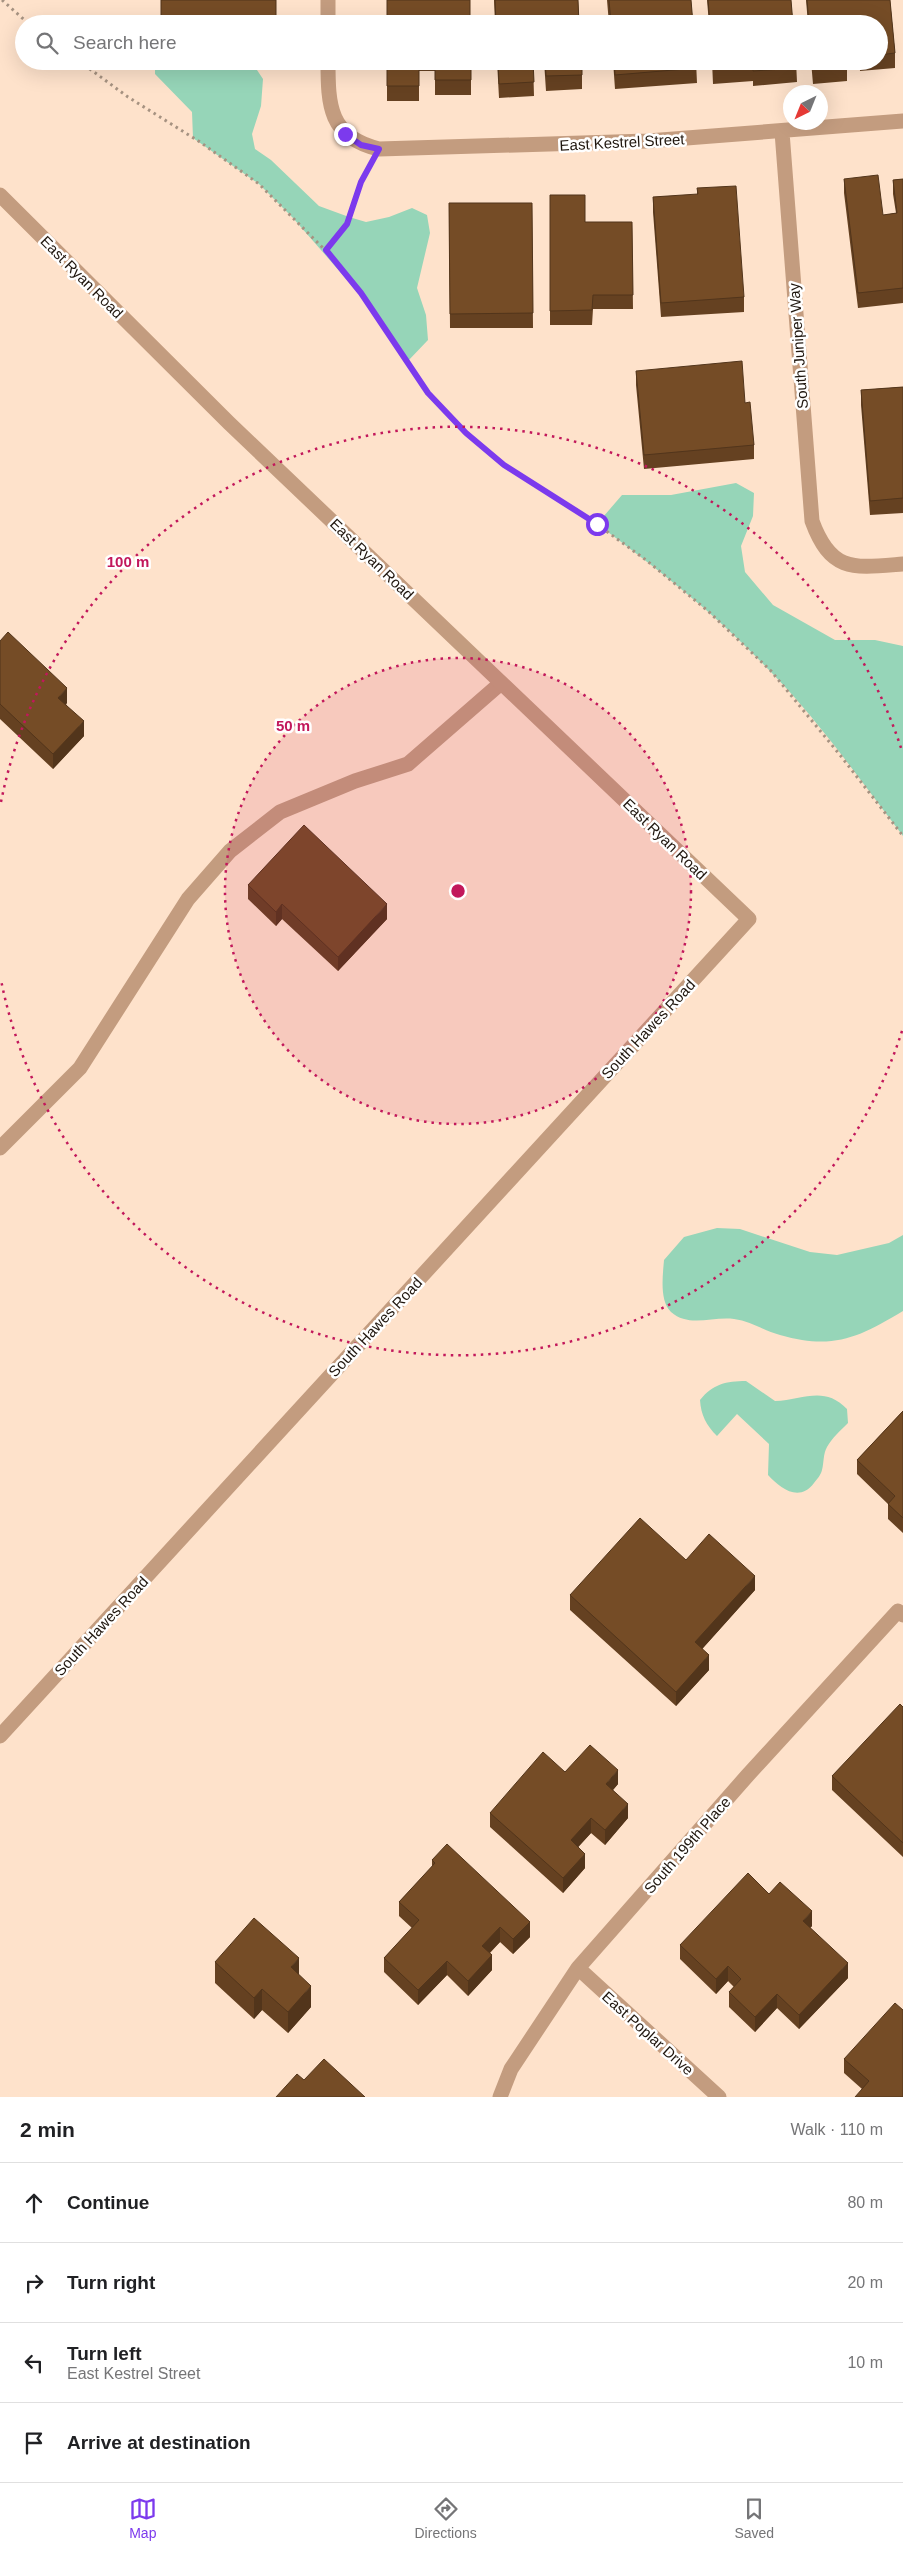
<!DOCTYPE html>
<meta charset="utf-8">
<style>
:root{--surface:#fff;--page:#f6f6f6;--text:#202124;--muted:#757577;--line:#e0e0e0;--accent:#7c3aed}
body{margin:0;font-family:Helvetica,sans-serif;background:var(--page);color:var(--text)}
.compass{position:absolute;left:783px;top:85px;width:45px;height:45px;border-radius:50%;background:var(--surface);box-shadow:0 5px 20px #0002;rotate:223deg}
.stop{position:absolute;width:15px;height:15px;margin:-11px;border:4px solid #7c3aed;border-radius:50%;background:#fff}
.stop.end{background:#7c3aed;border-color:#fff;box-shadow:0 1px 5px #0008}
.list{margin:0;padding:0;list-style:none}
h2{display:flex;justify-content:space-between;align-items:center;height:65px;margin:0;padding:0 20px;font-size:21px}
h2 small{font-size:16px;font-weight:400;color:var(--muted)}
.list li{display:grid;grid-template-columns:32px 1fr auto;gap:15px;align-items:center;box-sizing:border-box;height:80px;padding:0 20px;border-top:1px solid var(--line)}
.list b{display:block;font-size:19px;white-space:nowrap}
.list p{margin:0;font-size:16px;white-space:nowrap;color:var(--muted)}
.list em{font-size:16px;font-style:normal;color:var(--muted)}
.icon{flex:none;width:28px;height:28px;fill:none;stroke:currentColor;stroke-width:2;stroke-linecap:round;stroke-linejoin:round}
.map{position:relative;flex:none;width:903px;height:2097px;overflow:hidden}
.search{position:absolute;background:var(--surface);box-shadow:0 5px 20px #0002;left:15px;right:15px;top:15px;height:55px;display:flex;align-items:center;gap:12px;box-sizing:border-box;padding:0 18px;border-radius:28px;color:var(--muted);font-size:19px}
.sheet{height:385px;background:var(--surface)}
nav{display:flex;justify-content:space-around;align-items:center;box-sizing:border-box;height:70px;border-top:1px solid var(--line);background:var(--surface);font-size:14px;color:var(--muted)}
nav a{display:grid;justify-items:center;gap:2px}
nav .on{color:var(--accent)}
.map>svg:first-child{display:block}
.green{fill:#96d5b8}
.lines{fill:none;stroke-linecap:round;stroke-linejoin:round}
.path{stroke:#a69281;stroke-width:3;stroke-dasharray:2.5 4;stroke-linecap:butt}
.lane{stroke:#c39c7f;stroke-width:15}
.street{stroke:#c39c7f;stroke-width:15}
.wall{fill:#654121}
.shaded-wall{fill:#52351b}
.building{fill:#754c26;stroke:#52351b}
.route{stroke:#7c3aed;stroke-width:6}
.ring{fill:none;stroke:#c2185b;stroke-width:2.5;stroke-dasharray:2.5 5}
.labels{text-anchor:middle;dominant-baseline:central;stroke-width:5;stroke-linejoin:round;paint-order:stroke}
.street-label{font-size:15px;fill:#1f160e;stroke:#fff}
.centre{fill:#c2185b;stroke:#fff;stroke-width:2.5}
.ring-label{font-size:15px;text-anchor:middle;font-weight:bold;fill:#c2185b;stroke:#fff;stroke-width:5;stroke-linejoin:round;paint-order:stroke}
</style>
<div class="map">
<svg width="903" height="2097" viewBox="0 0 903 2097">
<rect width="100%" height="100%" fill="#fee2cb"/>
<path class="green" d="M155,61h29l6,5 19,4 23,-8 21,2 10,15 -2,27 -9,28 3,15 16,11 48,46 30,11 17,5 23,-5 23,-9 15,7 3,18 -13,55 9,27 2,25 -21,22 -38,-57 -76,-87 -34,-34 -66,-46 -1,-26 -37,-38z
M736,483l18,10 -1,23 -12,30 4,26 28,33 62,35h40l28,6v190c-43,-56 -84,-115 -133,-165 -52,-55 -112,-102 -173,-147l25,-29h49z
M717,1228l23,1 70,23 27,3 52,-12 14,-8v76c-45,27 -70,39 -123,24 -16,-4 -29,-14 -46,-16 -21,-3 -45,9 -63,-7 -12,-11 -8,-38 -7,-52l20,-23z
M746,1381l29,20c28,-1 49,-16 72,8l1,14c-7,7 -16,15 -21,24 -4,7 -3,15 -5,23 -1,5 -5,9 -8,13 -15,20 -34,5 -46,-8l1,-31 -32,-30 -20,22c-11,-11 -16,-21 -17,-36 13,-16 26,-19 46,-19z"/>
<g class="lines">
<path class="path" d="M2,0l27,24
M79,61l49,36 72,45 59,42 67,67 35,42 67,100 38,40 38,32 76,47 66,48 62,51 63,60 69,84 63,81
M326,251l21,-27 14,-42 7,-12"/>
<path class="lane" d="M0,1148l80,-80 108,-169 42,-48 50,-39 75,-31 53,-17 93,-81"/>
<path class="street" d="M328,24v-24
M328,61c0,45 1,76 51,88l269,-8 255,-20
M782,132l30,389c19,52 42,47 91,43
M0,195l229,228 520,496 -749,817
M578,1968l141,129
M500,2097l11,-28 67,-101 169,-192 151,-165 5,4"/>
</g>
<path class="wall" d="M161,0h115v24h-115z
M494,0h84l1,24h-84z
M607,0h84l2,24h-84z
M707,0h84l2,24h-84z
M806,0h84l5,53v15l-35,3 -1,-10h20v-37h-71z
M387,61h84v34h-36v-24h-16v30h-32z
M497,61h36l1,35 -35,2z
M544,61h38v28l-36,2z
M613,61h83l1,22 -82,6z
M712,61h84l1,21 -44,4v-5l-40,3z
M811,61h36v20l-34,3z
M844,179l39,36 13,-2 -3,-19v-14l10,-1v124l-45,5 -14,-115z
M697,188l47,109v15l-83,5 -8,-105v-15l44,-2z
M550,195l35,27h47l1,87h-40l-1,16h-42z
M449,203h83l1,125h-83z
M636,371l109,32 9,42v14l-110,10 -8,-84z
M903,387v126l-33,2 -9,-110v-15z
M0,641l67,62 -1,1 18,32 -31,33 -53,-50z
M248,885l139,34 -49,52 -56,-52 -6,7 -28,-27z
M903,1411v122l-15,-14v-15l-31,-30v-14z
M686,1560l69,30 -53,59 7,21 -33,36 -106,-96v-15z
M903,1707v150l-71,-67v-14z
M565,1772l53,12 -5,6 15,28 -23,27 -14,-12 -13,14 7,21 -22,25 -73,-66v-14z
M432,1860l98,77 -17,17 -13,-12 -10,11 2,17 -24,26 -21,-21 -29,30 -34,-33v-14l28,-30 -13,-12v-14l33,-35z
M769,1894l43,32 -2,2 38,50 -49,51 -22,-21 -22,24 -26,-25v-15l5,-5 -6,-6 -12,13 -36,-35v-14z
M215,1962l84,13 12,32 -23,26 -26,-23 -8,9 -39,-36z
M844,2059l59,38 -41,-8 -18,-16z"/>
<path class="shaded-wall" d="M67,688v15l-9,9v-14z
M84,721v15l-31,33v-15z
M282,904v15l-6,7v-14z
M387,904v15l-49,52v-14z
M755,1576v14l-60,67v-15z
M709,1655v15l-33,36v-14z
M618,1770v14l-12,14v-14z
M628,1804v14l-23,27v-15z
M591,1818v15l-20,22v-15z
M585,1854v14l-22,25v-15z
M812,1911v15l-9,9v-14z
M530,1922v15l-17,17v-15z
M500,1927v15l-18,18v-14z
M492,1955v15l-24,26v-15z
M299,1958v21l-8,-12z
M447,1961v14l-29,30v-15z
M848,1963v15l-49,51v-14z
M728,1966v15l-12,13v-15z
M311,1986v21l-23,26v-21z
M262,1989v21l-8,9v-21z
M777,1994v14l-22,24v-15z"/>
<path class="building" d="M161,0h115v16h-115z
M387,0h83v24h-83z
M495,0h83l1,24h-83z
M609,0h82l2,24h-82z
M708,0h83l2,24h-83z
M807,0h83l5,53 -16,2v-31h-70z
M387,61h32v25h-32z
M435,61h36v19h-36z
M498,61h35l1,21 -35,2z
M545,61h37v14l-36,1z
M614,61h82l1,7 -82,7z
M713,61h83l1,7 -44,3v-5l-40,3z
M813,61h34v5l-34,3z
M878,175l5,40 14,-2 -4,-33 10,-1v109l-45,5 -14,-114z
M736,186l8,111 -83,6 -8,-106 45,-3 -1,-6z
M550,195h35v27h47l1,73h-40l-1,15 -42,1z
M449,203h83l1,110 -83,1z
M742,361l3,42 5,-1 4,43 -110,10 -8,-84z
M903,387v111l-33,3 -9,-111z
M8,632l59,56 -9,10 26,23 -31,33 -53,-50v-63z
M304,825l83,79 -49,53 -56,-53 -6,8 -28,-27z
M903,1411v107l-15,-14 7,-8 -38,-36z
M640,1518l46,42 23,-26 46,42 -60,66 14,13 -33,37 -106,-97z
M900,1704l3,3v136l-71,-67z
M590,1745l28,25 -12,14 22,20 -23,26 -14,-12 -20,22 14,14 -22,24 -73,-65 53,-61 22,20z
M447,1844l83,78 -17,17 -13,-12 -18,19 10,9 -24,26 -21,-20 -29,29 -34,-32 35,-38 -20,-18 36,-39 -3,-3z
M748,1873l21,21 11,-12 32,29 -9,10 45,42 -49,52 -22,-21 -22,23 -26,-25 12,-13 -13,-13 -12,13 -36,-34z
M254,1918l45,40 -8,9 20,19 -23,26 -26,-23 -8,9 -39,-36z
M895,2003l8,7v87h-48l14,-16 -25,-22z
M324,2059l41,38h-89l21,-23 7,6z"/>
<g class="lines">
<path class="route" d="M345,134l16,11 18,4 -18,33 -14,42 -21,26 35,43 67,100 38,40 38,32 93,59"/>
</g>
<circle cx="458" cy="891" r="233" fill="#c2185b" fill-opacity=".12"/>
<g class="ring">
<circle cx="458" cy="891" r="233"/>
<path d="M902 1031A466 466 0 0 1 1 980M1 802A466 466 0 0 1 902 751"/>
</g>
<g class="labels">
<g class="street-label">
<text transform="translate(622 142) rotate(-3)">East Kestrel Street</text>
<text transform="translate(82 277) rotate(45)">East Ryan Road</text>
<text transform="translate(798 346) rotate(-94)">South Juniper Way</text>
<text transform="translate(372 559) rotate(44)">East Ryan Road</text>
<text transform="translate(665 839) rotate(44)">East Ryan Road</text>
<text transform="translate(648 1029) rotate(-47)">South Hawes Road</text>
<text transform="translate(375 1327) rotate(-47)">South Hawes Road</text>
<text transform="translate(101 1626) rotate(-47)">South Hawes Road</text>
<text transform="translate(687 1845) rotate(-49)">South 199th Place</text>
<text transform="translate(648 2033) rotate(42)">East Poplar Drive</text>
</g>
</g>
<circle cx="458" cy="891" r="8" class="centre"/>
<g class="ring-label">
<text x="128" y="567">100 m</text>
<text x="293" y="731">50 m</text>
</g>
</svg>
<svg class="compass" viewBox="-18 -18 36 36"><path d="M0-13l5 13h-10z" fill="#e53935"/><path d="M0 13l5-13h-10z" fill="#757577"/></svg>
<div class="stop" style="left:597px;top:524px"></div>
<div class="stop end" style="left:345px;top:134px"></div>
<div class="search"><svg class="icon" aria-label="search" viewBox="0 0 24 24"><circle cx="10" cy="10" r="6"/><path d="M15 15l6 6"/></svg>Search here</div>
</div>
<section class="sheet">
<h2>2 min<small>Walk · 110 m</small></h2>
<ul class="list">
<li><svg class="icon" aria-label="ahead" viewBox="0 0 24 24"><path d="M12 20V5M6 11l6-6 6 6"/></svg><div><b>Continue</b></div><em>80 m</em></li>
<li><svg class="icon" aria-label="right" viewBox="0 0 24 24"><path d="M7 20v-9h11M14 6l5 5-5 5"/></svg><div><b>Turn right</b></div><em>20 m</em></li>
<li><svg class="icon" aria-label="left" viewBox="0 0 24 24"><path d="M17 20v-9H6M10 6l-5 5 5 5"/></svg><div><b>Turn left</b><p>East Kestrel Street</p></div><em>10 m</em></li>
<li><svg class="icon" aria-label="arrive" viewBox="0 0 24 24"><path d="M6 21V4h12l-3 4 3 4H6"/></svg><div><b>Arrive at destination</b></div></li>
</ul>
</section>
<nav>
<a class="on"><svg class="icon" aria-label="map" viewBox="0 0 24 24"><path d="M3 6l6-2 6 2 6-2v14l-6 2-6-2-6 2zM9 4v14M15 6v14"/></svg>Map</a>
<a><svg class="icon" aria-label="directions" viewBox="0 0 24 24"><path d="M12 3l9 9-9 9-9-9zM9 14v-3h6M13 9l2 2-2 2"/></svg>Directions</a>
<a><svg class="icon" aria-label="saved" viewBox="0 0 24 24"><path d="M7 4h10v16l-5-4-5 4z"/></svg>Saved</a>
</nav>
